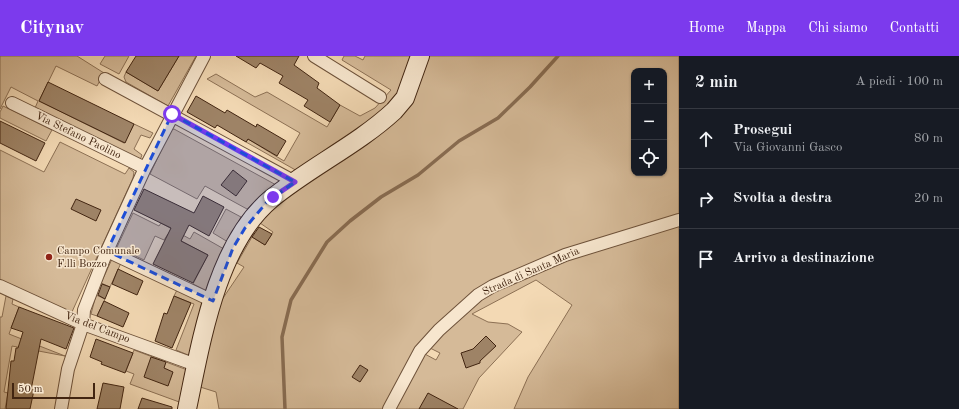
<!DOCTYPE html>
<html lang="it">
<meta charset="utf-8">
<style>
:root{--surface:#171b24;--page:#242831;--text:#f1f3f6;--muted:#9ea1a6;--line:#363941;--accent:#7c3aed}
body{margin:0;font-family:"Old Standard TT",serif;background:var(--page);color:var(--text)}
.controls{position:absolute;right:12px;top:12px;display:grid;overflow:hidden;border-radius:8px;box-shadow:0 1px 3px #0004}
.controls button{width:36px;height:36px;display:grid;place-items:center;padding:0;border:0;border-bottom:1px solid var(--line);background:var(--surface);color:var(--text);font:20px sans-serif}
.scale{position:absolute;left:12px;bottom:10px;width:83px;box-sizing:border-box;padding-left:4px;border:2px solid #422511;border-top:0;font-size:11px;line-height:14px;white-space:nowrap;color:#422511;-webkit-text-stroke:3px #f7e6ce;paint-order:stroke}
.stop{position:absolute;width:12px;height:12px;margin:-9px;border:3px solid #7c3aed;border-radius:50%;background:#fff}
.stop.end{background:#7c3aed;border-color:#fff;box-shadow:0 1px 4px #0008}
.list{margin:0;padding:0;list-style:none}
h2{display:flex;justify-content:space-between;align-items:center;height:52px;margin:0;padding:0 16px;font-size:17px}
h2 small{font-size:13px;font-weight:400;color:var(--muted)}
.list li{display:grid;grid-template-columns:26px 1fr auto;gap:12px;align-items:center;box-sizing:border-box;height:60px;padding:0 16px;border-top:1px solid var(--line)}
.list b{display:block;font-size:15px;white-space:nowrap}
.list p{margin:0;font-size:13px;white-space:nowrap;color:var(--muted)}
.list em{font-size:13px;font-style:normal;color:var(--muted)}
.icon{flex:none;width:22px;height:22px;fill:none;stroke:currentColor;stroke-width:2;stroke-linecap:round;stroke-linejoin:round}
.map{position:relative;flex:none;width:679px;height:353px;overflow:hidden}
header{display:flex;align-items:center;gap:24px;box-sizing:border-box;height:56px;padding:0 20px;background:var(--accent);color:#fff}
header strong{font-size:19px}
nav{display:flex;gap:22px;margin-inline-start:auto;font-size:14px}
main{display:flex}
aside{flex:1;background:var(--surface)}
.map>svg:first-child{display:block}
.green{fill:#d5ba98;stroke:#8c7054;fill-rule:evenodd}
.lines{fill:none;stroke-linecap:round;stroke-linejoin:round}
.stream{stroke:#886c52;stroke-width:3.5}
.building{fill:#9e8366;stroke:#422511}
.street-casing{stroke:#6e523a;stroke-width:14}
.secondary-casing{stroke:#422511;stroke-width:20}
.street{stroke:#f7e6ce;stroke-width:12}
.secondary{stroke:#f7e6ce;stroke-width:18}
.route{stroke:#7c3aed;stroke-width:5}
.marked{fill:#1d4ed8;fill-opacity:0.2;stroke:#1d4ed8;stroke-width:3;stroke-dasharray:8 5;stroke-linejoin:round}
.poi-dot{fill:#8f2418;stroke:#f7e6ce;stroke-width:1.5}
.labels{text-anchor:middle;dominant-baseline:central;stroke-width:3;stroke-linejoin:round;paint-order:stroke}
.street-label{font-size:11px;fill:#422511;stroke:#f7e6ce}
.poi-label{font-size:11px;fill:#422511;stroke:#f7e6ce;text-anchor:start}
</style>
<header>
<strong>Citynav</strong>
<nav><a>Home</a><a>Mappa</a><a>Chi siamo</a><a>Contatti</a></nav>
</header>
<main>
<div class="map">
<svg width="679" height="353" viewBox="0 0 679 353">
<rect width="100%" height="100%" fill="#f3d9b4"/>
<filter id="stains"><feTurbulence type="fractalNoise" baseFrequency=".005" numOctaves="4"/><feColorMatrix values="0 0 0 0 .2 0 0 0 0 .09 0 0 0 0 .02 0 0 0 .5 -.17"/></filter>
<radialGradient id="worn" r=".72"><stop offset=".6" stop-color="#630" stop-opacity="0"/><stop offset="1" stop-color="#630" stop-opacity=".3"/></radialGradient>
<path class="green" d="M0,0h77l27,17 -7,13 -41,-20 -17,35 85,42 10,-19 19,9 -3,5 -9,-3 -7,14 8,6 -2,5 -105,-52 3,-7 -27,-14 -11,22z
M105,0h24l-10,18 -19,-10z
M179,0h17l-28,50 -42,-24 -2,-5 2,-5 32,19z
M344,0h11l8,4 2,-4h48l-11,33 -11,16 -92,67 -53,-30 2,-3 36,22 16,-28 -93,-54 9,-5 39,23 12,-5 60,35 13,-22 20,11 15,-8 16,-18 -49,-30z
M426,0h253v160l-110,33 -122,68 -63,92h-165l-3,-17 -19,-6 20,-79 27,-40 -7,-4 15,-26 13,8 8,-13 -13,-9 13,-16 117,-84zM634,15h30v102h-30z
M3,50l49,24 -6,11 -46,-23v-6z
M174,73l104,57 -31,23 -42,-23 -8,13 -47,-25 21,-44z
M60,86l65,32 4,-6 5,4 -1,6 -62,136 -71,-33v-131l44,22z
M226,153l15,8 -13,25 -15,-9z
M133,157l26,13 2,-3 29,16 4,-7 30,17 -15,43 -16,-8 15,-29 -40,-21 -4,6 -9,-4 -11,24 -27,-13z
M679,169v184h-165l14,-32 44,-72 -36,-25 -64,34 16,8 20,2 14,8 -43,46 -16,31h-69l29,-56 13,7 4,-7 -12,-6 52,-49 69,-33z
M112,203l9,4 -11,24 -9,-4z
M177,234l29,14 -13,53 -17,-7 18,-46 -20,-8z
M96,239l9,4 -8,17 -6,-2z
M6,240l7,3 -1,5 7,3 -10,27 56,22 -53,-10 -8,46 4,1 -3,16h-5v-92h2z
M134,294l56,21 -8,32 -52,-19 4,-10 -8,-3z"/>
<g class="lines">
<path class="stream" d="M285,353l-3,-72 9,-37 36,-58 23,-21 31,-24 37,-22 41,-34 39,-23 32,-31 28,-31"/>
</g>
<path class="building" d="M136,0h43l-21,35 -32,-19z
M236,0h63l-5,9 25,18 -2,5 23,17 -10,17 -26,-16 4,-6 -29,-17 4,-7 -23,-13 -4,5z
M48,26l86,42 -9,19 -86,-42z
M196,40l29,17 2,-3 29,17 1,-3 29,17 -9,15 -29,-17 -2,3 -29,-17 -2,3 -28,-16z
M0,65l45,22 -9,18 -36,-18z
M233,114l14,11 -11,15 -15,-11z
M144,133l50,24 9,-17 21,11 -15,29 -20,-11 -8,16 27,14 -15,28 -40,-19 18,-36 -37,-18z
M76,143l25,11 -5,11 -25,-12z
M259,171l13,7 -7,11 -13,-8z
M118,213l25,12 -6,14 -25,-11z
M102,228l8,3 -5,12 -7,-4z
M174,240l17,7 -19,45 -17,-7 9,-28 3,1z
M104,245l25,12 -6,14 -26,-11z
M19,251l55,21 -8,21 -25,-10 -10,51h3l-4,19h-24l5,-48h3l2,-13h2l5,-16 -12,-4z
M486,280l10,10 -16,15v2l-14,5 -5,-15 12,-4z
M96,283l37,14 -8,20 -24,-9 1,-2 -12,-5z
M151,301l15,5 -2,6 9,4 -5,14 -24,-9z
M360,309l8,5 -8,12 -8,-5z
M103,327l21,4 -4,22h-23z
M428,337l30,16h-39z
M142,342l30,9v2h-34z"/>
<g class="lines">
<g class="street-casing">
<path id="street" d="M314,0l66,41
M105,23l190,103
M12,47l133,65
M107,195l106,50
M0,230l83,38 113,41
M61,353l7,-40 15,-45 1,-14 23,-59 38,-83 59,-112
M389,353l31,-58 19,-21 39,-35 15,-9 72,-31 114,-35"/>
</g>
<g class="secondary-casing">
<path id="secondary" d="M187,353c14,-66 29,-164 84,-210 39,-32 86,-54 123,-88l11,-13 15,-42"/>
</g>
<use href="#street" class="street"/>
<use href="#secondary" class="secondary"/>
</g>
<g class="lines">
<path class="route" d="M172,58l123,68 -22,15"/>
</g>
<path class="marked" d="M172,58l123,68 -28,20 -22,26 -12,20 -20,53 -106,-50z"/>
<circle class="poi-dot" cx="49" cy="201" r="4"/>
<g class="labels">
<g class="street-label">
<text transform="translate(78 80) rotate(26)">Via Stefano Paolino</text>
<text transform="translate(531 216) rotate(-24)">Strada di Santa Maria</text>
<text transform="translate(97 272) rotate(21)">Via del Campo</text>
</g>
<g class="poi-label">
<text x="57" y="195">Campo Comunale<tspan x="57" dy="13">F.lli Bozzo</tspan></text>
</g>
</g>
<rect width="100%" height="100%" filter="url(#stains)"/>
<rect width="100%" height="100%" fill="url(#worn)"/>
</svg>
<div class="controls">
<button>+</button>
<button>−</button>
<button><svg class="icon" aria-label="locate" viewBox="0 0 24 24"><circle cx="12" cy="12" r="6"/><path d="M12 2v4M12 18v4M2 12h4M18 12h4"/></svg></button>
</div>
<div class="scale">50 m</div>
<div class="stop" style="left:172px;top:58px"></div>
<div class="stop end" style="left:273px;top:141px"></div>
</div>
<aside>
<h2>2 min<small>A piedi · 100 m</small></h2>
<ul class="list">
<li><svg class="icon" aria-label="ahead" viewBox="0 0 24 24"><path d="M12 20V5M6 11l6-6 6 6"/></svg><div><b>Prosegui</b><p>Via Giovanni Gasco</p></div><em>80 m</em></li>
<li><svg class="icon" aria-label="right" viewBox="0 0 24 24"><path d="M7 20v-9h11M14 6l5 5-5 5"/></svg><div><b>Svolta a destra</b></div><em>20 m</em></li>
<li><svg class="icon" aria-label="arrive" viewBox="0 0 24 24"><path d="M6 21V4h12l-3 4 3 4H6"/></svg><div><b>Arrivo a destinazione</b></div></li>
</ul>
</aside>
</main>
